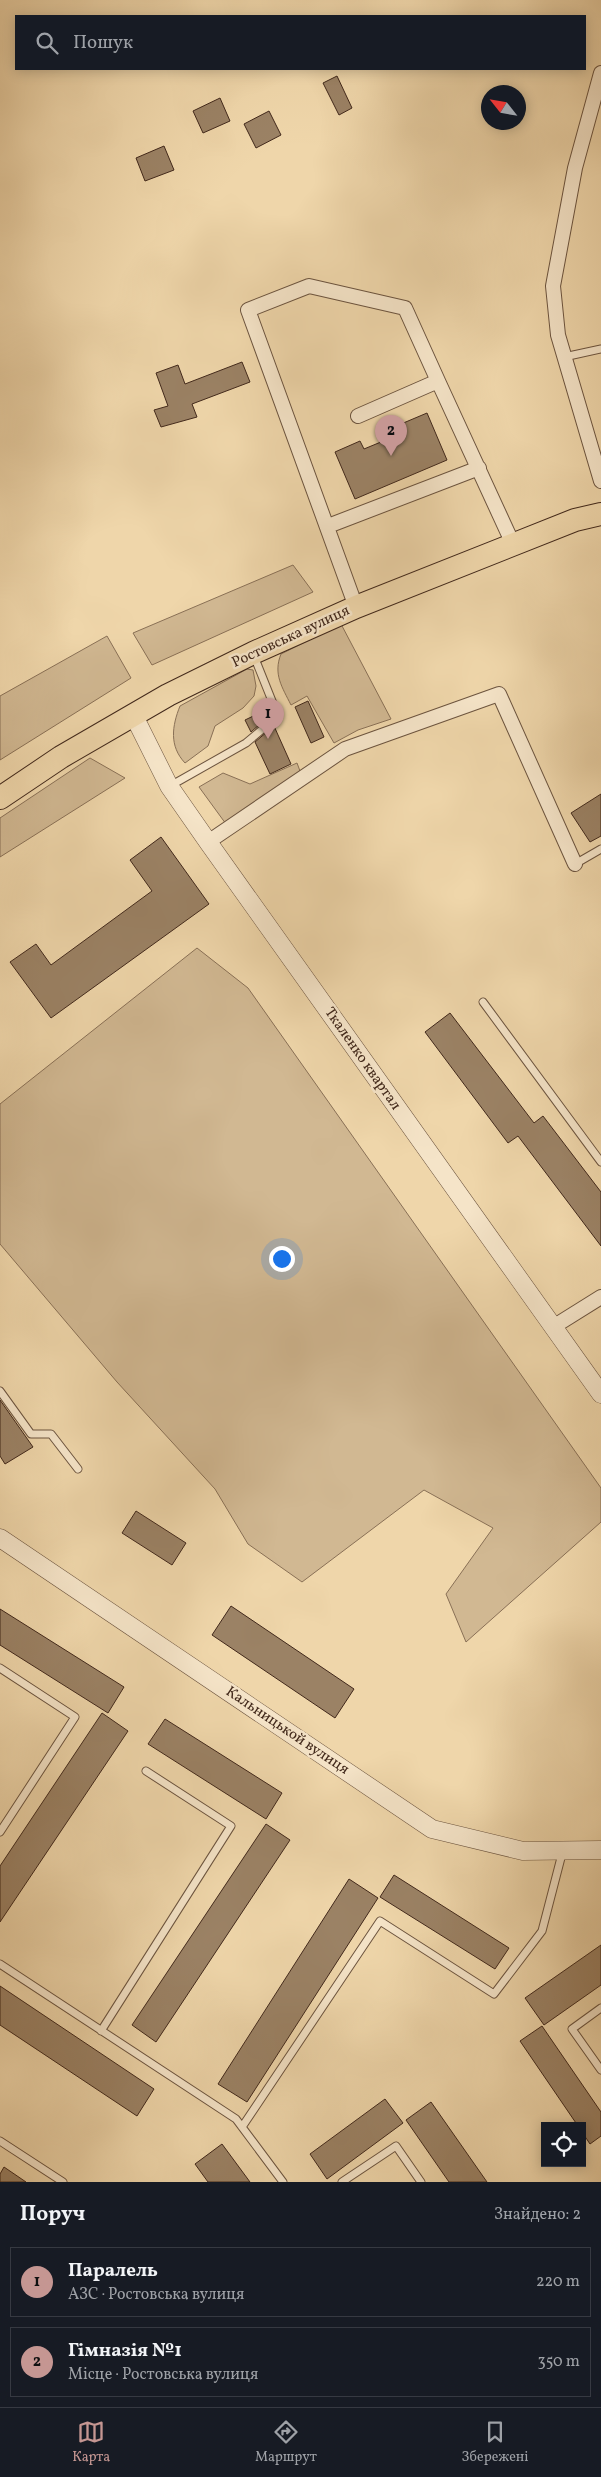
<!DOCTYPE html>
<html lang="uk">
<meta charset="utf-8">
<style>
:root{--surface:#171b24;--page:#242831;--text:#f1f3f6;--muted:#9ea1a6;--line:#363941;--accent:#c59692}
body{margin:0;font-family:Vollkorn,serif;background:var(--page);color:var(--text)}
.controls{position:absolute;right:15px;bottom:15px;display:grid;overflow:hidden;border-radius:0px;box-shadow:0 2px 12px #0003}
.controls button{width:45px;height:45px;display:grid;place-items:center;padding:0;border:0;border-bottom:1px solid var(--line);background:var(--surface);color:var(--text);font:25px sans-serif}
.compass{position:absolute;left:481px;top:85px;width:45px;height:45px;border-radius:50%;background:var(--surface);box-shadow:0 2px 12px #0003;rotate:301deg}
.you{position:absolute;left:281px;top:1258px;width:18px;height:18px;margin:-12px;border:4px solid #fff;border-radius:50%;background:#1a73e8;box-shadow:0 0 0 8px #1a73e833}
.badge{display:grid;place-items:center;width:32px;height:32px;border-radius:50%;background:var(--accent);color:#111;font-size:16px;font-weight:700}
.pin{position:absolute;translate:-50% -41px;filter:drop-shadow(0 1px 2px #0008)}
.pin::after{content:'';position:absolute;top:26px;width:18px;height:15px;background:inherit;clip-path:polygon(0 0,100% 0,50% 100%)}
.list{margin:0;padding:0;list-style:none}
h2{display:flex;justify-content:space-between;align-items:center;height:65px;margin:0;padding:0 20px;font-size:21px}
h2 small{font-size:16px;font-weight:400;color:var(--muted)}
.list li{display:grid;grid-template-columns:32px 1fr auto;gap:15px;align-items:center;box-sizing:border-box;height:70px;margin:0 10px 10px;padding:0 10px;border:1px solid var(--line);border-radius:0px}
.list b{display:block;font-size:19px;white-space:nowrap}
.list p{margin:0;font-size:16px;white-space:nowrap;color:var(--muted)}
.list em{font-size:16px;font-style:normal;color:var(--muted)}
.icon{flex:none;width:28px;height:28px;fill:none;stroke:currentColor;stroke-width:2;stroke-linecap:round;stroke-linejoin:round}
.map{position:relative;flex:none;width:601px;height:2182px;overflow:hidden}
.search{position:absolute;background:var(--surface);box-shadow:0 2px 12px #0003;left:15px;right:15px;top:15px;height:55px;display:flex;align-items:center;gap:12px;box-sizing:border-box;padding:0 18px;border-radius:0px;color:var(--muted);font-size:19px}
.sheet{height:225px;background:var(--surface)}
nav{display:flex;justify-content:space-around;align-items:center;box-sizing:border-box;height:70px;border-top:1px solid var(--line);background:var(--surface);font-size:14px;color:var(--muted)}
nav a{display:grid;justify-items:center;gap:2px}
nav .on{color:var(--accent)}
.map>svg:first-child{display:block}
.green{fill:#d1b892;stroke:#897056}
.building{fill:#9b8265;stroke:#41281b}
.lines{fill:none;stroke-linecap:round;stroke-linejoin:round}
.service-casing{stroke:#6c543f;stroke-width:9}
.minor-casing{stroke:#6c543f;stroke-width:16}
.tertiary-casing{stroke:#6c543f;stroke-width:19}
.trunk-casing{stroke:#41281b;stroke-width:24}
.service{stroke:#f5e4c8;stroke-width:7}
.minor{stroke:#f5e4c8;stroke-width:14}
.tertiary{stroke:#f5e4c8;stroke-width:18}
.trunk{stroke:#efd6aa;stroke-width:22}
.labels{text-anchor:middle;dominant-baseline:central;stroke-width:5;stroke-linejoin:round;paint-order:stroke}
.street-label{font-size:15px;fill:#41281b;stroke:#f5e4c8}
</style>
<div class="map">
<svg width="601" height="2182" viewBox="0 0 601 2182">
<rect width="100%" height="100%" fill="#efd6aa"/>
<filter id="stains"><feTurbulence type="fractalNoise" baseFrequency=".004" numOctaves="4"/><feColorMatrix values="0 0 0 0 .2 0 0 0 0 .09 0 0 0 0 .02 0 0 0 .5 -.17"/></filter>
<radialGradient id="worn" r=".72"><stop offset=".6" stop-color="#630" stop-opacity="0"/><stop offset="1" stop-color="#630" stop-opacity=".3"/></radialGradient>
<path class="green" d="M293,565l20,27 -161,73 -19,-32z
M341,624l50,95 -33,11 -24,13 -27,-47 -16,9c-9,-18 -18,-31 -10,-51z
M107,636l24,42 -131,82v-64z
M247,669l6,1 3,16 -2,10 -11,12 -28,18 -7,20 -23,17c-16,-17 -13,-37 -5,-57z
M90,758l35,20 -125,79v-39z
M297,763l3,8 -74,53 -27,-37 24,-14 27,11z
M197,948l51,40 353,500v34l-135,120 -20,-48 47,-66 -69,-38 -122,92 -54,-38 -33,-55 -98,-107 -117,-138v-140z"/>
<path class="building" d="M337,76l15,32 -13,7 -16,-32z
M220,98l10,23 -27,12 -10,-22z
M269,111l12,24 -25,13 -12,-24z
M164,146l10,24 -29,11 -9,-23z
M242,362l8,20 -58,22 5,13 -36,10 -7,-17 14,-4 -12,-33 22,-8 7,19z
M427,413l20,47 -92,39 -20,-47 25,-11 4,8 41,-17 -4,-8z
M308,701l16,36 -13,6 -16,-36z
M266,710l3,6 -18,16 -6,-12z
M274,726l17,38 -21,10 -15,-32z
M601,794v42l-11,6 -19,-29z
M161,837l48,67 -158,114 -41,-56 26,-18 15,21 101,-74 -22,-31z
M450,1013l84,110 9,-7 58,76v54l-83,-110 -10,7 -83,-111z
M0,1400l33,47 -28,17 -5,-8z
M136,1511l50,32 -14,22 -50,-32z
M231,1606l123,83 -19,29 -123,-83z
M0,1609l124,78 -16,26 -108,-68z
M102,1713l26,18 -128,191v-56z
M165,1719l117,74 -16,26 -118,-75z
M266,1824l24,16 -134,202 -24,-17z
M394,1875l115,73 -14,21 -115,-72z
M349,1879l29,19 -131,204 -29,-18z
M601,1945v40l-57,40 -19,-27z
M0,1986l154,103 -17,27 -137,-91z
M542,2026l59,86v24l-11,8 -8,-12v-6h-4l-58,-85z
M385,2099l18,24 -76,56 -17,-25z
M431,2102l56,80h-38l-43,-62z
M222,2144l28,38h-42l-13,-18z
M4,2167l22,15h-26v-8z"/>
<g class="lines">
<g class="service-casing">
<path id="service" d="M564,357l37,-8
M170,786l76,-43 32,-27 -24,-60
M575,864l26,-15
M483,1002l118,160
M0,1391l31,43h20l27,35
M0,1668l75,49 -75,115
M0,1964l236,155 47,63
M601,2008l-29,21 29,41
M101,2031l130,-205 -85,-55
M242,2127l138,-206 114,73 48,-63 21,-81
M0,2141l63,41
M342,2182l54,-36 25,36"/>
</g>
<g class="minor-casing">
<path id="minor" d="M601,73l-26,95 -22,118 5,49 43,146
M358,416l80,-35 75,163
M328,526l151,-58
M356,607l-108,-297 61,-24 96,22 33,73
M208,842l137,-93 154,-55 76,170
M553,1327l48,-30"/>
</g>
<g class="tertiary-casing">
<path id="tertiary" d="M134,716l35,70 39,56 393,552
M0,1538l432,291 91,22 78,-1"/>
</g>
<g class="trunk-casing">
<path id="trunk" d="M0,798l61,-41 107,-62 85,-42 103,-46 219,-87 26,-6"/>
</g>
<use href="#service" class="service"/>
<use href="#minor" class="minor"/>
<use href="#tertiary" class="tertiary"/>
<use href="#trunk" class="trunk"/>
</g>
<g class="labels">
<g class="street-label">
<text transform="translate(291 637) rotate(-25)">Ростовська вулиця</text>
<text transform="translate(362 1059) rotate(55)">Ткаленко квартал</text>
<text transform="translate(287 1731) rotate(34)">Кальницькой вулиця</text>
</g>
</g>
<rect width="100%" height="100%" filter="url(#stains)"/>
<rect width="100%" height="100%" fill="url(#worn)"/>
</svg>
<div class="controls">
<button><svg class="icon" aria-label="locate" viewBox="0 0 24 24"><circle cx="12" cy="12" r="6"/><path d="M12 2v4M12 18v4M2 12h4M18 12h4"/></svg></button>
</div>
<svg class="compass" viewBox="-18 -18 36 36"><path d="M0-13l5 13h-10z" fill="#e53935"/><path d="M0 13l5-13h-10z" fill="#9ea1a6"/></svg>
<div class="you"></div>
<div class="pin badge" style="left:268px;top:739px">1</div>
<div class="pin badge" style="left:391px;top:456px">2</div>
<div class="search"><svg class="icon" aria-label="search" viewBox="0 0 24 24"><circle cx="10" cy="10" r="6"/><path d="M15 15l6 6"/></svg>Пошук</div>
</div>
<section class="sheet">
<h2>Поруч<small>Знайдено: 2</small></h2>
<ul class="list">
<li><span class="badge">1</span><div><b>Паралель</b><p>АЗС · Ростовська вулиця</p></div><em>220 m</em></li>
<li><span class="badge">2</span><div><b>Гімназія №1</b><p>Місце · Ростовська вулиця</p></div><em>350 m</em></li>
</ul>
</section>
<nav>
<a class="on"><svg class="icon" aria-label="map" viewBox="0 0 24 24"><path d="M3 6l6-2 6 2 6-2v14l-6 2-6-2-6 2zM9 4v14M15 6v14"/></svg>Карта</a>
<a><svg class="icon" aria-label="directions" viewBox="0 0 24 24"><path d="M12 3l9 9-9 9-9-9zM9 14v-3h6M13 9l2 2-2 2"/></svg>Маршрут</a>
<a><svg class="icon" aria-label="saved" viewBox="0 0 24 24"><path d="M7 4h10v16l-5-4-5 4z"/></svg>Збережені</a>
</nav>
